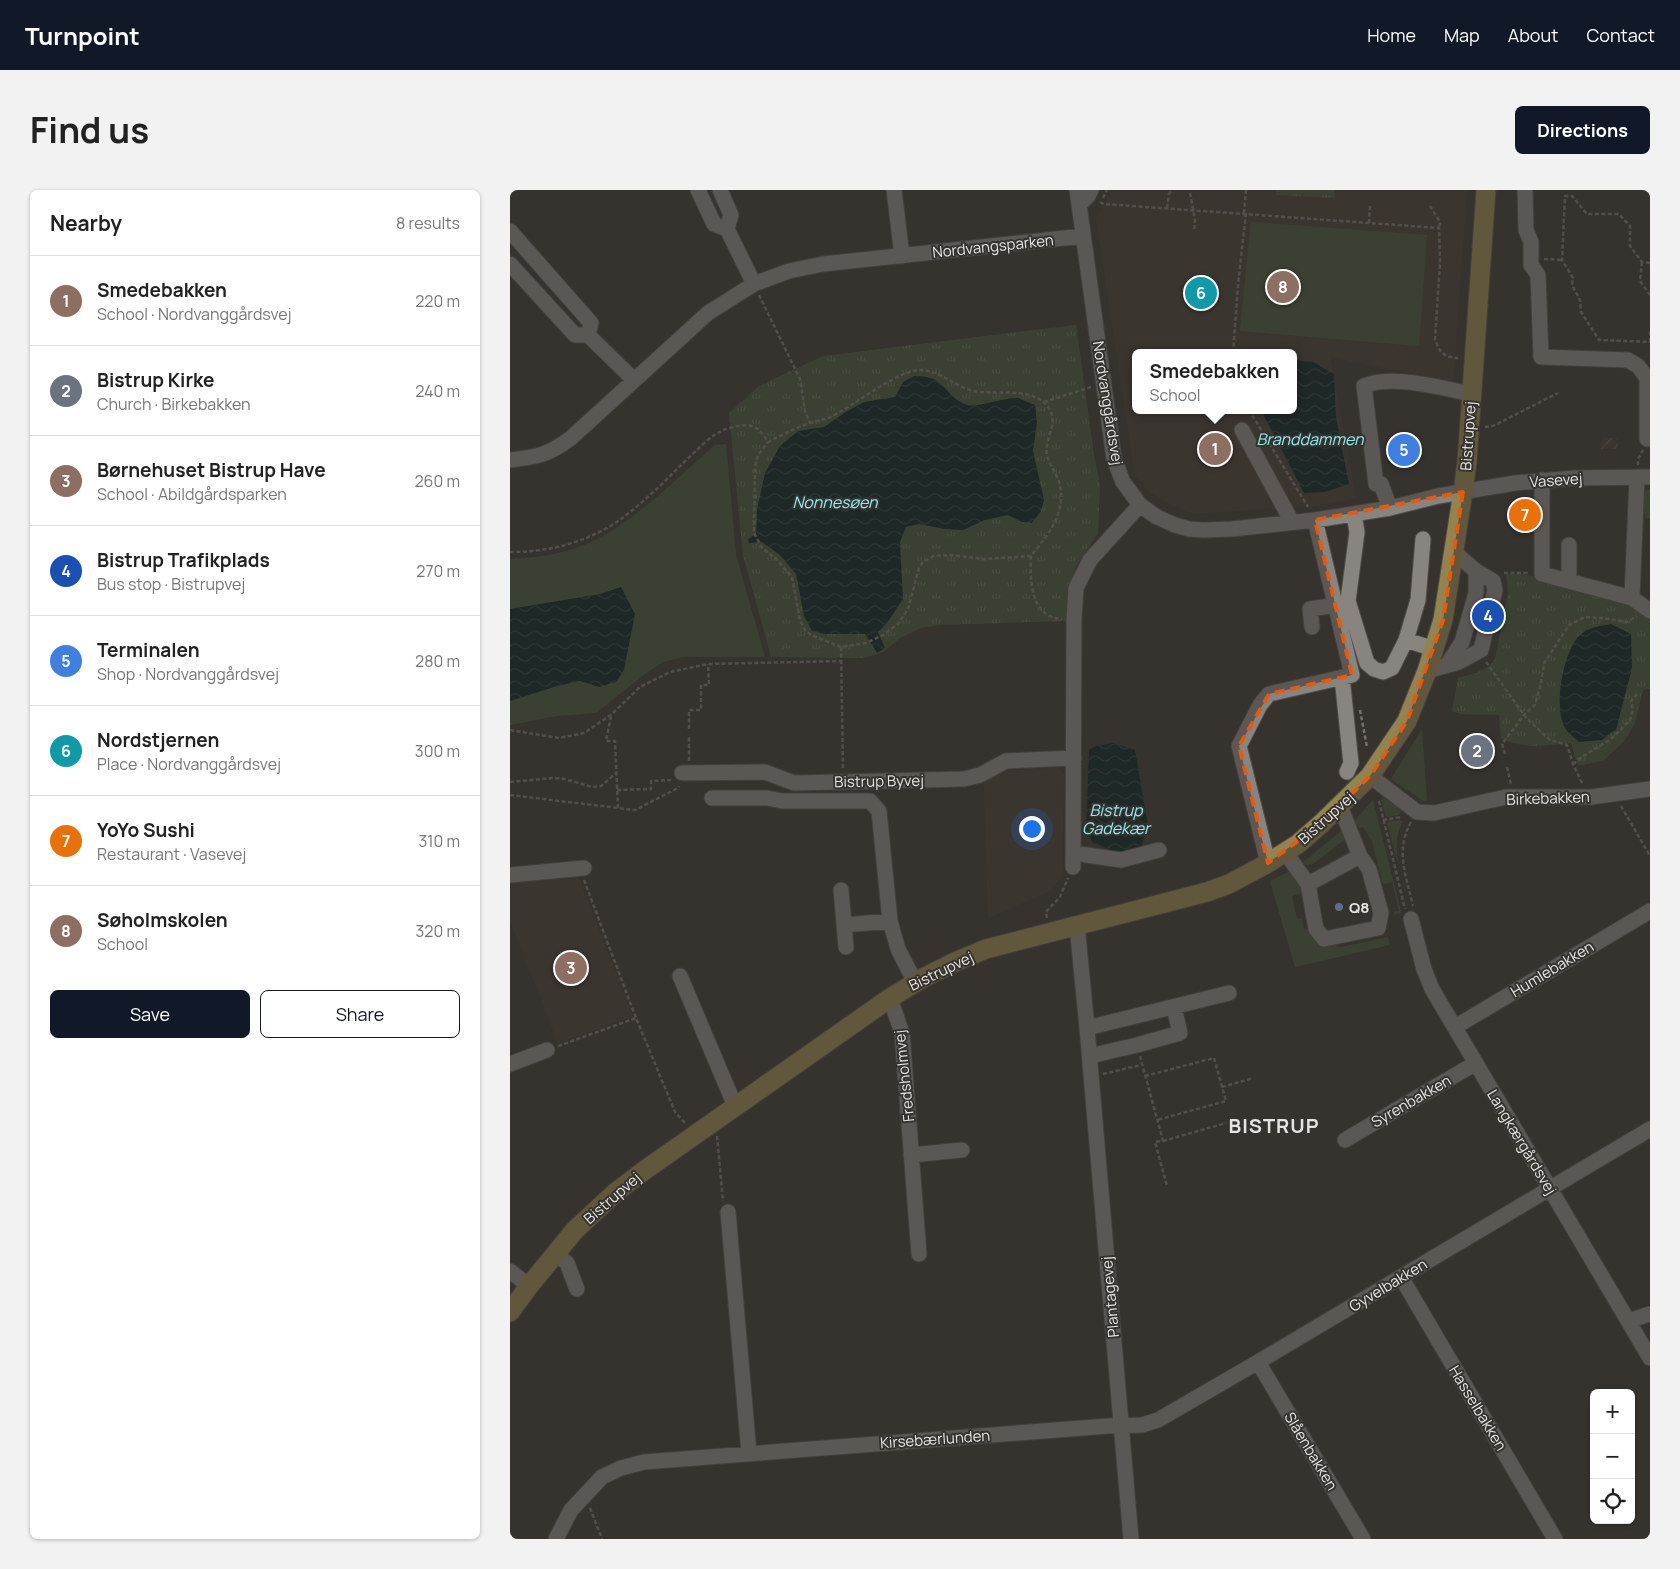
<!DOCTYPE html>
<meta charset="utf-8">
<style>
:root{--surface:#fff;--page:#f2f2f2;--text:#222;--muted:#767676;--line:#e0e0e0;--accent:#111827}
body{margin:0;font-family:Manrope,sans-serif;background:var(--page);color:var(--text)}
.controls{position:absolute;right:15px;bottom:15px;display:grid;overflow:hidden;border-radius:8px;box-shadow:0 1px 4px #0004}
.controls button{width:45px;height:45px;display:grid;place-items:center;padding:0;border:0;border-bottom:1px solid var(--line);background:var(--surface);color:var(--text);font:25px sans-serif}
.you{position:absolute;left:521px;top:638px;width:18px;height:18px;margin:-12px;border:4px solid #fff;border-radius:50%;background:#1a73e8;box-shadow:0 0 0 8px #1a73e833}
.badge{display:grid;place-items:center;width:32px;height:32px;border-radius:50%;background:var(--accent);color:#fff;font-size:16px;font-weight:700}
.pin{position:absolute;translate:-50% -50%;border:2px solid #fff;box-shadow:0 1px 5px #0006}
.popup{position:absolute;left:622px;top:159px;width:165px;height:65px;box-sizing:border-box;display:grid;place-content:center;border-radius:8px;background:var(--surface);filter:drop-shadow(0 1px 4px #0005);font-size:16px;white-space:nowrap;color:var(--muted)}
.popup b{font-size:19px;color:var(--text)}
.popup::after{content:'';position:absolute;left:50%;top:100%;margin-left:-10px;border:10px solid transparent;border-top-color:var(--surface)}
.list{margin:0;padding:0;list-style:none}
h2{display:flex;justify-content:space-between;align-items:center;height:65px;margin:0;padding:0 20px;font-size:21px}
h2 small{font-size:16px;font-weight:400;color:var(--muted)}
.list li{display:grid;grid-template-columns:32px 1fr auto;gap:15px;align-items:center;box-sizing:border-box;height:90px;padding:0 20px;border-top:1px solid var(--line)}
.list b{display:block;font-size:19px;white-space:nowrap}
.list p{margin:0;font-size:16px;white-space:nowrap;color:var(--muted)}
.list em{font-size:16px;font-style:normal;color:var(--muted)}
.actions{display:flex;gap:10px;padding:15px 20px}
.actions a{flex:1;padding:11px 0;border:1px solid var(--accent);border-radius:8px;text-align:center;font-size:18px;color:var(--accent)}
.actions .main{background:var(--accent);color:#fff}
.icon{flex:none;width:28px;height:28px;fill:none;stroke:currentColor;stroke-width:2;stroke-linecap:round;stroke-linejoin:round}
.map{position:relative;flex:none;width:1140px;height:1349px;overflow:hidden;border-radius:8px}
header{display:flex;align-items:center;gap:30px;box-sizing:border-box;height:70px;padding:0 25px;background:var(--accent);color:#fff}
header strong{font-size:24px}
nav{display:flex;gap:28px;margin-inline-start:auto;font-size:18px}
.intro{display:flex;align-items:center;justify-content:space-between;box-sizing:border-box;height:120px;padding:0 30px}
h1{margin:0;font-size:35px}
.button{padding:12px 22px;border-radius:8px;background:var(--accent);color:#fff;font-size:18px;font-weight:700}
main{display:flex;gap:30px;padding:0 30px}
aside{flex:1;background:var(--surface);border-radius:8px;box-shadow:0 1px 4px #0004}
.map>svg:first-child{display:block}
.built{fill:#423931;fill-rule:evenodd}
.industrial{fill:url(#industrial-furrows)}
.grass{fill:#415335}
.park{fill:url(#park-tufts)}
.water{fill:url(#water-waves)}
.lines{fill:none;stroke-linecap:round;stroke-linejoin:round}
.minor-casing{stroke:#524f4c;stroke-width:17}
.major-casing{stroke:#524f4c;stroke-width:21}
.path{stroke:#74716e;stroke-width:2.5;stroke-dasharray:4 2.5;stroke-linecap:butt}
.minor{stroke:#888480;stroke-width:15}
.major{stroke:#93834e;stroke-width:19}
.path-bridge{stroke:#74716e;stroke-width:2.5;stroke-dasharray:4 2.5;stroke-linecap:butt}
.marked{fill:none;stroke:#e8590c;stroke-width:4;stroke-dasharray:10 6;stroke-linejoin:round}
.service-dot{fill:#5c6f8a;stroke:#36332f;stroke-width:2}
.labels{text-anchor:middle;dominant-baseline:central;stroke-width:4;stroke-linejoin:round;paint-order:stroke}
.street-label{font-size:15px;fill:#e6e4e1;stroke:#36332f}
.poi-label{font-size:15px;font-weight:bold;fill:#e6e4e1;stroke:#36332f;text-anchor:start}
.water-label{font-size:16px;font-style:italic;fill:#8decf4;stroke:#36332f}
.district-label{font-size:20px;font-weight:bold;letter-spacing:1px;fill:#e6e4e1;stroke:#36332f}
</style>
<header>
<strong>Turnpoint</strong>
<nav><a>Home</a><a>Map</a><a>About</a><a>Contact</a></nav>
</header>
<div class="intro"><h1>Find us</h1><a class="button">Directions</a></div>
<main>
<aside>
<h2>Nearby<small>8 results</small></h2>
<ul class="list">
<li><span class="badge" style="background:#8d6e63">1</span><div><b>Smedebakken</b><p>School · Nordvanggårdsvej</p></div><em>220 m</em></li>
<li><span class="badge" style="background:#6b7280">2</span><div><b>Bistrup Kirke</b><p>Church · Birkebakken</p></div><em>240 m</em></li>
<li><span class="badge" style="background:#8d6e63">3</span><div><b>Børnehuset Bistrup Have</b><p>School · Abildgårdsparken</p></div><em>260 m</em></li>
<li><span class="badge" style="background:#1a4fb4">4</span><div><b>Bistrup Trafikplads</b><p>Bus stop · Bistrupvej</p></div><em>270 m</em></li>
<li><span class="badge" style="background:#3f7fe0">5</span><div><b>Terminalen</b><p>Shop · Nordvanggårdsvej</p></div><em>280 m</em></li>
<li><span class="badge" style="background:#0f9aa8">6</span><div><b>Nordstjernen</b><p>Place · Nordvanggårdsvej</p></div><em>300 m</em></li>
<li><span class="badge" style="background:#e8710a">7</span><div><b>YoYo Sushi</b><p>Restaurant · Vasevej</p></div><em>310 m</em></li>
<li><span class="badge" style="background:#8d6e63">8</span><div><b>Søholmskolen</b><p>School</p></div><em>320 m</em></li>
</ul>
<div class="actions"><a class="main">Save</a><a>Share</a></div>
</aside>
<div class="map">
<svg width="1140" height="1349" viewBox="0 0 1140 1349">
<defs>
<pattern id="industrial-furrows" width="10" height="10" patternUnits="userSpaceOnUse" patternTransform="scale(1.25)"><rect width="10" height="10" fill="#423931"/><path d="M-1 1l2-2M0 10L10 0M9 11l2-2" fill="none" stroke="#5d564f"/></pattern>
<pattern id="park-tufts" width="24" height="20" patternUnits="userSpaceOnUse" patternTransform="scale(1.25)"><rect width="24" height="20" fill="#415335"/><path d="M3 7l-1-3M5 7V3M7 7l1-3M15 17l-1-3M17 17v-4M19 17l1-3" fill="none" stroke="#5c6c52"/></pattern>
<pattern id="water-waves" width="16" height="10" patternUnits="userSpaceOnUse" patternTransform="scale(1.25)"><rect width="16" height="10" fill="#001b1e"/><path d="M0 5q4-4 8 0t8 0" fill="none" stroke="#253c3e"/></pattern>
</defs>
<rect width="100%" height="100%" fill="#36332f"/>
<path class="built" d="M602,0h355l-14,192 -123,-25 26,141 -38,7 -126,9 -24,-11 -19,-11 -14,-17 -39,-257zM626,163h158v57h-158z
M547,578l7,7 -2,100 -7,10 -7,7 -60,26 -4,-133 4,-6 18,-8z
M67,684l56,142 -75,27 -48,-123v-40z"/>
<path class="industrial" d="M1092,248h16v11h-17z"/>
<path class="grass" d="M741,32l176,13 -8,111 -179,-15z
M216,254l10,111 29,102h-82l-20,5 -17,11 -50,40 -39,3 -47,9v-166c28,-1 60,-6 85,-19 44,-22 83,-63 120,-95z
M1140,300v28h-4l-3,-10 -2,-17z
M912,539l5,72h-4l-32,-22z
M874,608l18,12 -4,5 -12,2 -5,-18z
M863,610l28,112v1l-7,2 -1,-3 6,-1 -7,-29 -9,2 -11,-43 -9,-14 -4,1 -4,-8z
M890,630l3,2c-15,21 1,63 7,86l-23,-86z
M836,637l1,10 -3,3 -31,24 -6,1 -5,-2z
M780,681l9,13 3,9 -10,3 5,23 5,-1 2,12 5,-1 2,7 3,3 27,8 47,-10 2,8 -95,22 -25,-86z"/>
<path class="park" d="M766,0h59l-1,8 -58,-3z
M566,135l18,130 6,29 -2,49 -22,33 -8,34 -1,21 -127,4 -19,3 -21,10 -17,14 -19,6 -93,-1 -28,-102 -14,-142 30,-27 64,-30z
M996,384h16l108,27 20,13v75l-7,1 -8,33 -10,17 -21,20 -26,6 -7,-23c-25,2 -48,7 -70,-5l-2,-23 -38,-1 -9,-3 6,-33c14,-4 28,-6 37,-19l13,-67z"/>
<path class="water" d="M784,170l19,2 21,12 2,44 13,66 -24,8 -21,1 -43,-83h33z
M404,186c34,-1 28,20 53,29 10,3 37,-8 50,-7 5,1 12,5 18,7l2,17 -4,29 11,49 -3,11 -9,12 -11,-1 -13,-7 -23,5 -22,10 -18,-1 -26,-5 -13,3 -6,15 3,57 -16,24 -9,9 7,16 -8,5 -12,-19h-40l-13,-3 -8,-15 -8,-42 -16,-19 -18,-13 -13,1 -1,-4 8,-5 1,-25 8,-36 15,-27 18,-15 26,-4 23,-16 17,-9 31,-5 8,-15z
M111,397l14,27 -11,56 -8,12 -17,5 -19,-6 -23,5 -47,15v-92l90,-15z
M1101,434l20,10 1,34 -16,62 -14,10 -23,2c-4,-4 -11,-9 -14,-14 -12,-21 -2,-75 14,-92 9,-9 21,-10 32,-12z
M603,553l22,7 13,76 -7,21 -23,6 -25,-10 -7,-13 3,-80 7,-4z"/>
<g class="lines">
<g class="minor-casing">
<path id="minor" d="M188,0l16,34 13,5
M210,0l11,25 -4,14 27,55
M384,0l8,66
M567,0l37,269 9,23 17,23 17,12 18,8 14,4 14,1 29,-1 83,-9 75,-12 48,-12 77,-13 59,-5 76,-1
M1015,0l1,40 5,12v23l7,10 3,82 87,3 10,6 9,12v61
M570,14l8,-8 3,-6
M0,41l81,92 -3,12
M0,74l65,71h13l46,45
M732,240l50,92
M0,270c28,-3 38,-5 61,-22l137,-125 46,-29 35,-13 34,-7 260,-28
M1032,290v94l90,24 18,13
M880,318l-9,-24h-5l-12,-98c29,-12 77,2 107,8
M844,324l3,18 -9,69 19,62 7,6 9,3 9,-4 14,-28
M913,349l-5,61 -12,40 28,9
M1059,355v36
M1122,408l5,-121
M802,437l-2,-18 26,-4
M937,475l15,-23 14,-49v-22
M917,481l32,-9 22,-12 14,-60 -2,-9 -17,-10 -22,-19
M832,487l8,77 1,9 -4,9
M172,583l83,-1 29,11 170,-4 16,-4 26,-14 68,-3
M860,586l47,36 17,1 72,-16h85l59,-8
M202,608h55l15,3h88l9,10 11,110 8,28 17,33
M775,662l23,32 52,-28 -20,-50
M563,663l48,7 38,-10
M758,673l-29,-117 21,-41 9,-11 83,-19 -37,-155
M563,677l1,-248 2,-31 14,-28 50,-55
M0,685l74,-7
M798,694l8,45 8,10 54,-11 3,-15 -12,-44 -9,-13
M331,700l5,57
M901,729l13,50 8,20 218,369
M334,735l46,-4
M567,735l10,103 44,511
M170,786l55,130
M380,808l12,35 17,221
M945,837l195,-116
M577,838l142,-35
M580,866l47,-11 43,-12 -6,-26
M0,874l37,-14
M835,950l131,-77
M401,965l51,-5
M218,1022l21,241
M45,1063l12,10 10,26
M0,1081l19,15
M891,1087l154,262
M1118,1131l22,-7
M748,1172l105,177
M46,1349l15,-29 31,-33 19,-9 23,-6 464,-36 34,-1 16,-5 100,-58 392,-233"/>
</g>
<g class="major-casing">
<path id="major" d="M0,1122l19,-26 46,-56 41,-38 29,-22 245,-172 33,-20 32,-16 31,-13 221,-57 22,-8 39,-21 30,-19 23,-20 49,-48 37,-55 20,-50 16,-51 20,-128 4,-30 19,-272"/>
</g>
<path class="path" d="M593,8l4,-8
M590,12l4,2 335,24 1,35 -5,76c5,14 8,18 23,19
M920,16l10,16 -1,6
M657,18l2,-14 3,-4
M734,23l2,-23
M859,33l1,-17
M1034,69l18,1
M1132,72l-2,19 10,14
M1140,73l-8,-1 -12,-16v-20l-11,-12h-32l-15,-18h-7l-3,64 11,18 -1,7 8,15 1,12 18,28 51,2
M249,105l41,84 5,32 5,12
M1140,152v-13
M723,163l5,-68 8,-72
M534,212l47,-15
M739,220l59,97
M975,237l8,-1 65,-33
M1128,275v-6l5,-9
M0,362c36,0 71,-8 102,-27 26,-17 48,-39 69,-60 11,-10 31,-32 45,-36 7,-2 19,-5 26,-3 8,3 12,10 16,16 14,-7 27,-14 42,-19 5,-2 12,-3 18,-5 24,-10 68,-48 93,-48 22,1 38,21 60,22 22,2 56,-5 69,18 8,14 -6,30 -3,44 2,11 9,18 12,28 9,29 -11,53 -28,74l-47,3 -34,-4 -16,1 -11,6 -4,6 -11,41 -10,15 -15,11 -17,8 -25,4 -30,-12 -6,-5 -5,-10 -8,-43 -17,-19 -13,-10 -8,-15 1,-67 3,-11 10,-13
M521,366c-1,24 -1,61 31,63
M994,383h24
M331,457l2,123
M976,472l41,57 23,21 17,5 6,19 10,21
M850,520l7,37
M101,526l-5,25h9l3,67
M179,539v-19h12v-25h8l-1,-21
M0,540l49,8 25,-5 28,-19 28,-27 30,-15 38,-8 133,-3
M995,564l-3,-10 22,-29 11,-10 6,-22 3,-20 25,-38 16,-8 18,1 24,4 10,-6
M179,571v-26
M1063,574l12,-9 26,-16 19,-19 3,-10 -2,-9 5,-6h5
M997,577l4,18
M0,592l43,-4 12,1 27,8 9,-1 15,-13
M107,600l34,-1v-8l20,-1
M0,605l125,15 43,-22 1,-2
M869,611l26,108
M1111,616l29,50
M873,630l18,-3
M901,632c-16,29 -5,53 2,84
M74,690l52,138
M537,728l-1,-6 14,-15 8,-19
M48,856l78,-28 39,94 10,11
M630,866l23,85 -8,1 12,44
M593,884l38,-9
M635,886l69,-18 12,43 -69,19
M712,897l31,-9
M207,946l6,65
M653,951l63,-18
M80,1318l12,31"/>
<use href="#minor" class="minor"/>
<use href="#major" class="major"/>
<path class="path-bridge" d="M680,3l5,27 -1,11"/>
</g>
<path d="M0 0H1140V1349H0ZM953,302l-20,128 -36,101 -37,55 -49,48 -53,39 -29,-117 30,-52 83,-19 -37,-155z" fill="#36332f" fill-opacity=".55" fill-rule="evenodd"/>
<path class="marked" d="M953,302l-20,128 -36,101 -37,55 -49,48 -53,39 -29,-117 30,-52 83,-19 -37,-155z"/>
<circle class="service-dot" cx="829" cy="717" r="5"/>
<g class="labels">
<g class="street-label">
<text transform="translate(483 56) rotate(-6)">Nordvangsparken</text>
<text transform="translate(598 213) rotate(81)">Nordvanggårdsvej</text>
<text transform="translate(958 246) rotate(-86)">Bistrupvej</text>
<text transform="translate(1046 290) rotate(-4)">Vasevej</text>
<text transform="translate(369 591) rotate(-1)">Bistrup Byvej</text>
<text transform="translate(1038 608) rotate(-2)">Birkebakken</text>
<text transform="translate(816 628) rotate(-42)">Bistrupvej</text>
<text transform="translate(1042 779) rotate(-31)">Humlebakken</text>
<text transform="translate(431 781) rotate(-26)">Bistrupvej</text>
<text transform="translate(394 886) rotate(-96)">Fredsholmvej</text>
<text transform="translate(901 911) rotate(-30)">Syrenbakken</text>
<text transform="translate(1012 952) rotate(59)">Langkærgårdsvej</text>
<text transform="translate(102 1008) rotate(-41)">Bistrupvej</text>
<text transform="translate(878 1095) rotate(-31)">Gyvelbakken</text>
<text transform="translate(600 1107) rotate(-95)">Plantagevej</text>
<text transform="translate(968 1218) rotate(59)">Hasselbakken</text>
<text transform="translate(425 1249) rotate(-4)">Kirsebærlunden</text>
<text transform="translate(801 1261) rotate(59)">Slåenbakken</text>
</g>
<g class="poi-label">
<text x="839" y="717">Q8</text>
</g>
<g class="water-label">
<text x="800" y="249">Branddammen</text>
<text x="325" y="312">Nonnesøen</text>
<text x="606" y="620">Bistrup<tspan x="606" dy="18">Gadekær</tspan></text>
</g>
<g class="district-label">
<text x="764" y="935">BISTRUP</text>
</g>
</g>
</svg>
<div class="controls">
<button>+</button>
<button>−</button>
<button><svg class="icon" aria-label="locate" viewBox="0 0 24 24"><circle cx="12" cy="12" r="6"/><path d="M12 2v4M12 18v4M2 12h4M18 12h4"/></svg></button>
</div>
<div class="you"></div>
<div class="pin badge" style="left:705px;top:259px;background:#8d6e63">1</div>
<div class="popup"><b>Smedebakken</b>School</div>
<div class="pin badge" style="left:967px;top:561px;background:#6b7280">2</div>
<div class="pin badge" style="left:61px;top:778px;background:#8d6e63">3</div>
<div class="pin badge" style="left:978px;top:426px;background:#1a4fb4">4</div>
<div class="pin badge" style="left:894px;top:260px;background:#3f7fe0">5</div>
<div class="pin badge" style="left:691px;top:103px;background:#0f9aa8">6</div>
<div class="pin badge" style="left:1015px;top:325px;background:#e8710a">7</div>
<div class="pin badge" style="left:773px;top:97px;background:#8d6e63">8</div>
</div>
</main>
